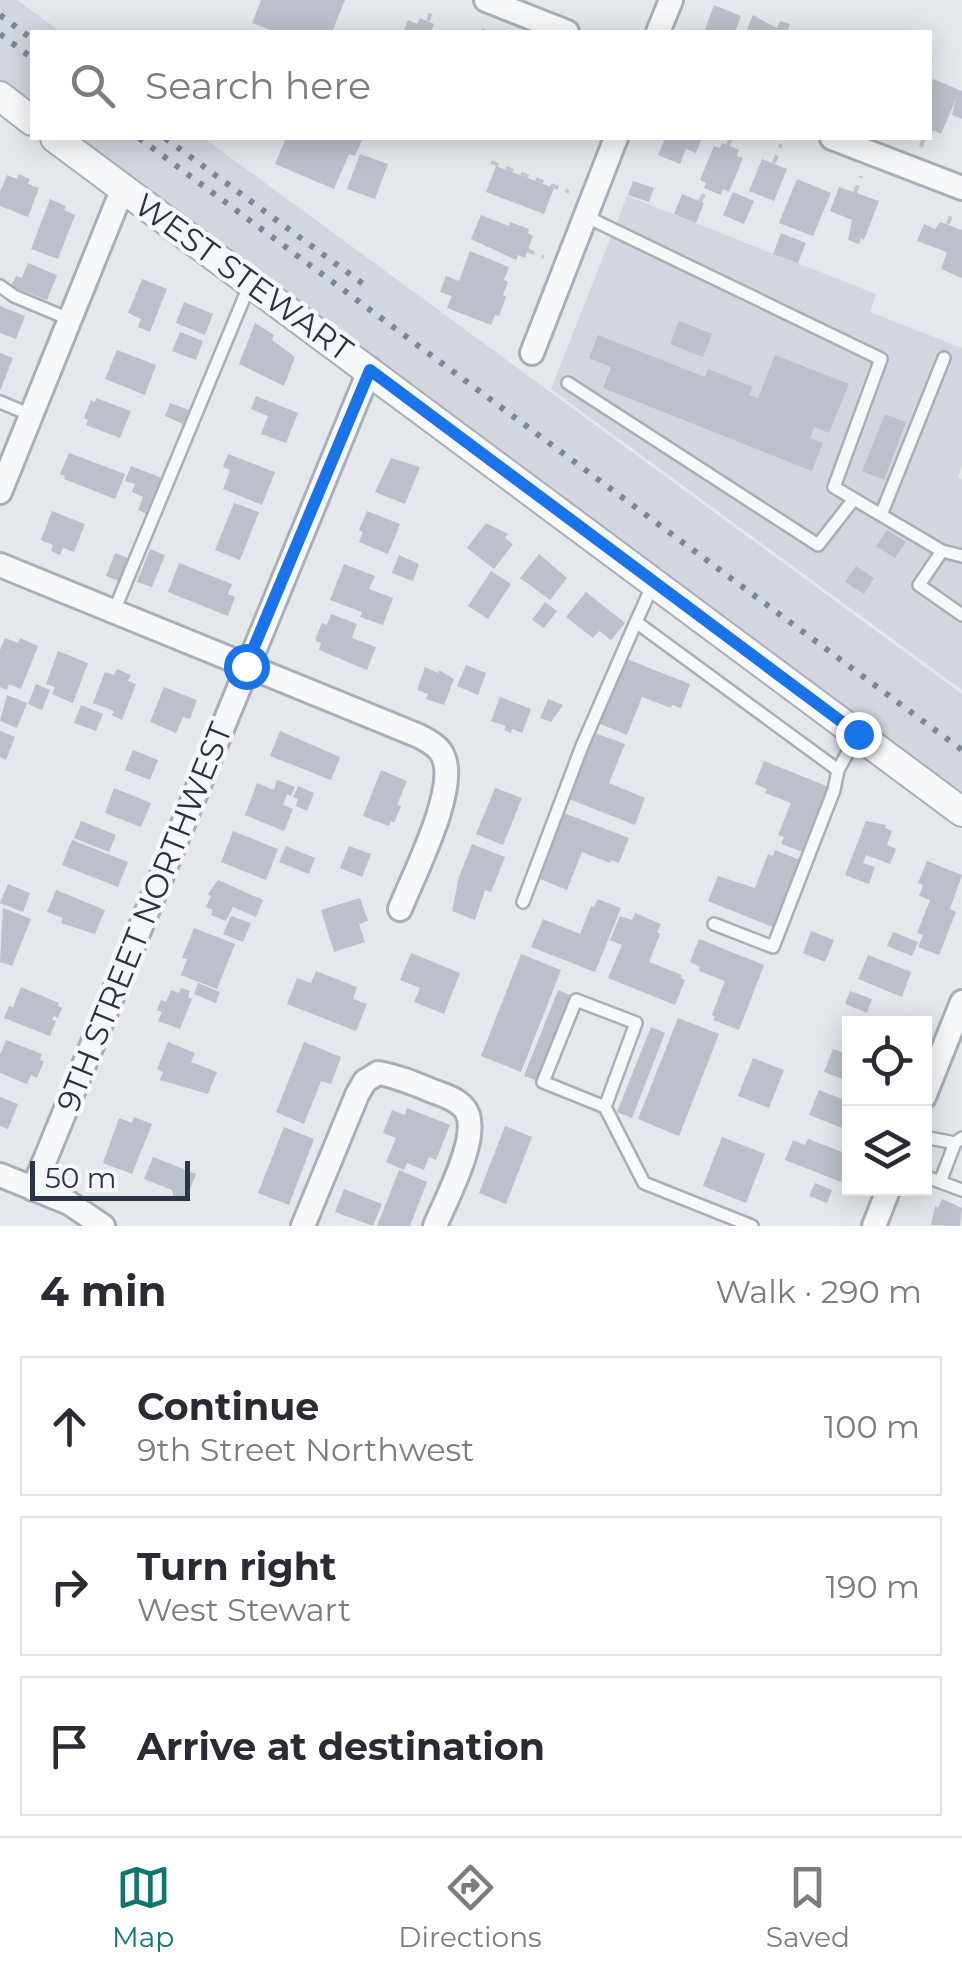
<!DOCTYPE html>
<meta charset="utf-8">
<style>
:root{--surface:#fff;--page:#f2f2f3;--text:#2b2b33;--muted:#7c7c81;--line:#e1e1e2;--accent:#0f766e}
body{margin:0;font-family:Montserrat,sans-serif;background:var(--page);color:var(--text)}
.controls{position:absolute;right:30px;bottom:30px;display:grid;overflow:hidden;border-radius:0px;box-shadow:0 5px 25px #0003}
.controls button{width:90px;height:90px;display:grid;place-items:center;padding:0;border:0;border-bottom:2px solid var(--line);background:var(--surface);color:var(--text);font:50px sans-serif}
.scale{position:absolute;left:30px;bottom:25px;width:160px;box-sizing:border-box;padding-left:10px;border:5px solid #2b3445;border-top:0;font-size:28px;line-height:35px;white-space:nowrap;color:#2b3445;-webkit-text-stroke:8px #f4f6f9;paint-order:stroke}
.stop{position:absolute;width:30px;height:30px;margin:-22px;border:8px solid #1a73e8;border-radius:50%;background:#fff}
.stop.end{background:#1a73e8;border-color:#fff;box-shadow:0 2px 10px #0008}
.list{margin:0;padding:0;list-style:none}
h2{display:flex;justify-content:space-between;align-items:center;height:130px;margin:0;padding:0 40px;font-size:42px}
h2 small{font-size:32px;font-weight:400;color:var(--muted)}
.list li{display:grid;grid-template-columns:65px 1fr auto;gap:30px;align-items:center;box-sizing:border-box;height:140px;margin:0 20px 20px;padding:0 20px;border:2px solid var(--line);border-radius:0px}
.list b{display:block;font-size:38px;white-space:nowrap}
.list p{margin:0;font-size:32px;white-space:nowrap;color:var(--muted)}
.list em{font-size:32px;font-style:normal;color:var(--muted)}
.icon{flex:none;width:55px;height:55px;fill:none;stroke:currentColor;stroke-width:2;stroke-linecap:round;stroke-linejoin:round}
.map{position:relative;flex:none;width:962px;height:1226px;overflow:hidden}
.search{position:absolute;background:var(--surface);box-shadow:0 5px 25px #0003;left:30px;right:30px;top:30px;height:110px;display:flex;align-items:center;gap:25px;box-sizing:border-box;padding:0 35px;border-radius:0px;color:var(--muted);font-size:38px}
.sheet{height:610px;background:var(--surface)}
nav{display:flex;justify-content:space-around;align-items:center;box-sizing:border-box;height:140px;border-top:2px solid var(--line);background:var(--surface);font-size:28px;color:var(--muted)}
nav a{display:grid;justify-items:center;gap:5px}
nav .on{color:var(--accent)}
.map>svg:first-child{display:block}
.built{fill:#d2d6de}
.building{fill:#bbc0ca}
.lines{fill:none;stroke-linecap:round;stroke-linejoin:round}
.service-casing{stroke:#a9aeb7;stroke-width:16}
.minor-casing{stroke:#a9aeb7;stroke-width:28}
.tertiary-casing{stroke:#a9aeb7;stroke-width:32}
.path{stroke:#c2c5cb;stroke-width:4;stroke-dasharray:8 8;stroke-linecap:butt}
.service{stroke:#f7f8fa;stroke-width:11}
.minor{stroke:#f7f8fa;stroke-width:22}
.tertiary{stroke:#f7f8fa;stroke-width:28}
.rail{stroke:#7d8696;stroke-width:6;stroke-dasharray:5 10;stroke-linecap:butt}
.route{stroke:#1a73e8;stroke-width:12}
.labels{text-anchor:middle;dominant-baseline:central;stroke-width:9;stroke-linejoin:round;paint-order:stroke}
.street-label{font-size:32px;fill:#2b3445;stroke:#f4f6f9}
</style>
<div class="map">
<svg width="962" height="1226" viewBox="0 0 962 1226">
<rect width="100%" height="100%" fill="#e4e7ec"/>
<path class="built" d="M0,0h17l44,32h-29v89l-32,-25z
M55,138h149l758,556v118z
M627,196l249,98 -6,18 92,36v118l-4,11 4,3v210l-411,-301z"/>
<path class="building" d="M261,0h84l-13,32h-57l-23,-9z
M714,5l27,11 -6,16h-31z
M753,15l24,13 3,-7 10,3 -3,8h-41z
M420,18l14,6 -3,8h-28l5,-12 9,4z
M933,79l29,12v28l-10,-4 4,-16 -15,35 -8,-4 -3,8v-49z
M286,138l38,1 39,-1 -8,18 -6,-2 -15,35 -59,-25z
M665,138h37l-6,15 -10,-4 -6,15 -22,-9z
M722,143l17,7 -2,6 6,2 -14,34 -6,-3 -2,6 -17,-7 2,-5 -6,-3 14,-34 6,2z
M360,154l28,10 -13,35 -28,-10z
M762,159l25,10 -13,32 -25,-10z
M496,166l58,22 -10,26 -58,-22z
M19,174l11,5 -2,5 11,4 -11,29 -28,-11v-14l7,-17 10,4z
M797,179l34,14 -18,43 -34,-13z
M633,181l21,7 -5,14 -21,-7z
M839,187l40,14 -15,39 -3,-2 -2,6 -11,-4 4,-20 -22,-9z
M733,192l21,9 -10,23 -21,-9z
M682,194l22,9 -8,20 -22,-9z
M50,199l16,7 -2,4 11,5 -17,44 -27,-10z
M481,215l28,11 1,-4 19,7 -1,4 5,3 -8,22 -7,-3 -2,5 -45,-21z
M940,222l22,8v48l-21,-9 6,-17 -30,-11 7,-17 11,5z
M781,233l25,10 -8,20 -25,-9z
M470,251l39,16 -5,13 4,2 -5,13 3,2 -7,19 -4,-1 -4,10 -44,-17 5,-12 -12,-4 6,-16 13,5z
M28,263l29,12 -10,25 -36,-14 5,-10 6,2z
M142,279l25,10 -17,43 -12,-5 3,-8 -13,-6z
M184,302l29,12 -8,21 -29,-12z
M0,306l25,10 -9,23 -16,-6z
M679,321l33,13 -9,23 -33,-13z
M255,323l19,12 -2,5 23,17 -11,29 -45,-22z
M180,332l23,9 -7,19 -24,-9z
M598,335l107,42 3,-8 45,18 -4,8 9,3 17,-43 74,29 -20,49 -15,-6 -4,11 13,5 -11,28 -209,-83 8,-21 -22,-9z
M117,350l39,15 -11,30 -40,-16z
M0,353l13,5 -13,33z
M256,396l42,17 -12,30 -25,-9 7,-18 -17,-7z
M96,398l35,13 -11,27 -34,-13 2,-5 -4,-2 7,-18 4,2z
M170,403l19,7 -6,14 -18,-8z
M885,414l21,8 -22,58 -22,-9z
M69,453l56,21 -10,25 -51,-20 1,-3 -5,-2z
M228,454l47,18 -13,33 -39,-16 7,-19 -7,-3z
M391,458l29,9 -15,37 -30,-12z
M131,466l31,12 -15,36 -9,-4 5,-13 -11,-5 3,-8 -10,-3z
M234,503l25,9 -19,48 -25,-10z
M52,511l33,13 -11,28 -11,-4 -3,7 -9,-4 2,-6 -12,-5z
M367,511l33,13 -12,30 -29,-12 4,-10 -4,-2z
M486,523l22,11 -3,4 8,6 -19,25 -27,-21z
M887,530l19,12 -11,16 -19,-12z
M150,549l15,6 -13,32 -15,-5z
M115,553l15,6 -9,23 -15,-6z
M539,554l28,24 -17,22 -30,-22z
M399,555l20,9 -6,17 -21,-8z
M179,563l53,21 -4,10 7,3 -7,19 -60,-24z
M344,564l31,12 -6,13 24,9 -10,27 -23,-8 2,-5 -32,-12z
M856,566l18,12 -10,16 -19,-12z
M491,571l20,13 -23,35 -20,-13z
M586,592l39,31 -14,17 -12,-9 -6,7 -27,-21z
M545,602l12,9 -13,17 -12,-8z
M331,614l26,10 -5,14 24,9 -9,23 -48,-20 2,-7 -5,-2v-4l6,-14 5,2z
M5,638l13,5 2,-5 18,8 -17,43 -12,-5 -2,6 -7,-3v-37z
M58,651l30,12 -15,40 -21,-9 3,-7 -9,-3z
M624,658l66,26 -9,24 -9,-3 -1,3 -29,-11 -15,38 -29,-12z
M466,665l20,8 -8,22 -21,-9z
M425,667l13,6 1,-3 15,9 -10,26 -18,-6 2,-5 -11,-4z
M117,669l14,6 -3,6 8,3 -14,36 -10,-5 2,-4 -21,-8 12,-31 9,3z
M36,684l14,6 -8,20 -14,-6z
M164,687l33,13 -7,19 -7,-2 -7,16 -26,-11z
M7,695l20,8 -10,25 -17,-7z
M500,697l31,12 -9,24 -10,-4 -1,4 -7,-3 2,-4 -15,-5z
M548,699l15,6 -12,17 -11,-4z
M81,705l22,9 -7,17 -22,-8z
M0,731l15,6 -9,23 -6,-3z
M280,731l60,26 -9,23 -61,-24z
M595,733l30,11 -16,39 36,15 -10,27 -66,-26z
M133,750l25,10 -8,20 -25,-10z
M764,761l65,26 -26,65 -22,-8 3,-7 -6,-2 13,-32 -26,-10 2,-4 -12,-5z
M381,770l26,11 -10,24 4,1 -7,17 -3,-2 -2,5 -26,-10z
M277,780l18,7 -4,9 -4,-2 -4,11 10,4 -9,22 -39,-16 12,-32 17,7z
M298,786l16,7 -7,18 -11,-5 2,-7 -5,-2z
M114,788l37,15 -10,24 -36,-14z
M495,788l27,10 -19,47 -27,-11z
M564,813l65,25 -10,25 -8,-3 -1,3 -28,-11 -15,38 -29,-12z
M81,821l35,14 -7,17 -35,-14z
M866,821l20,4 -1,3 7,3 -5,14 9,4 -6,15 -24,-9 -3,8 12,4 -6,17 -24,-9z
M233,831l45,18 -12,31 -45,-18z
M72,840l56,22 -10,25 -56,-22z
M472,844l33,13 -14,35 -6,-2 -10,30 -23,-9 7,-34z
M286,846l29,12 -6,16 -30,-12z
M349,846l22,8 -9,23 -22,-9z
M775,850l25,10 -27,67 -65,-26 10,-25 37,12 13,-34 5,2z
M927,861l35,14 -12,34 6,3 -17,43 -21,-8 5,-12 -6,-2 13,-33 -11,-4 4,-11 -5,-2z
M218,880l45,20 -7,17 -23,-10 -7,14 -15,-6 2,-5 -7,-3 5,-11 -3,-2z
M8,884l22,9 -7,19 -23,-9z
M56,890l49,20 -10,24 -34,-11 2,-5 -16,-6z
M360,898l8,23 -9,3 6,18 -31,10 -13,-42z
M598,899l23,9 -26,64 -64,-25 12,-28 37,15 11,-28 3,1z
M3,908l28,11 -19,47 -12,-4z
M635,913l26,11 -4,8 3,2 -11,28 33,13 -1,3 4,2 -10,25 -67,-27 14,-33 -12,-5 10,-24 12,4z
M231,916l20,7 -8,19 -20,-8z
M194,928l41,16 -18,45 -36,-14 6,-16 -5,-1z
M811,931l23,9 -9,22 -22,-9z
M893,932l25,10 -6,14 -25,-10z
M699,939l65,26 -25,65 -26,-10 2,-4 -3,-1 13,-34 -26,-10 1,-4 -10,-5z
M411,953l49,20 -16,41 -30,-12 6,-14 -20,-8z
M521,954l40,16 -40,102 -40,-16z
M868,955l43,17 -9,25 -44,-18z
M316,971l41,16 -4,12 14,5 -11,27 -69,-27 10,-26 14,5z
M198,983l22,9 -4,11 -22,-9z
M21,987l38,16 -1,3 4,2 -4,10 -4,-2 -2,4 4,1 -6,15 -46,-18 5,-12 4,1z
M181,988l9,3 -2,6 4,2 -12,30 -22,-8 4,-9 -5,-2 4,-10 5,2 5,-12 8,3z
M558,990l17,7 -34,85 -17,-6z
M850,991l22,8 -5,14 -22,-9z
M678,1018l41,16 -40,102 -41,-17z
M651,1027l14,6 -33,85 -15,-6z
M6,1040l36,14 -2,6 4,1 -7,17 -6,-3 -4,9 -27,-11v-18z
M168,1042l27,11 -4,9 26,10 -9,22 -48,-14 3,-8 -6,-3z
M304,1042l37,15 -10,27 -10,-3 -17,43 -28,-12z
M833,1049l17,6v27l-26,-10z
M753,1058l31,12 -15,38 -31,-12z
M819,1090l31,12v29l-41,-16z
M0,1097l18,7 -10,25 -8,-3z
M407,1108l43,17 -14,35 -7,-3 -5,13 -17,-7 -3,7 -18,-8 10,-24 -13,-5 9,-23 13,5z
M134,1117l18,7 -20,50 -29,-11 16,-45 13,5z
M505,1126l27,11 -26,67 -27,-11z
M284,1127l30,12 -25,66 -31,-12z
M722,1137l43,17 -19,49 -43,-17z
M808,1139l42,16 -9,27 -56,-22 8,-20 12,5z
M153,1157l43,17 -11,28 -11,-4 -2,-8 -28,-11z
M399,1170l28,12 -17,44h-33z
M815,1183l17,7 -5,13 -18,-7z
M344,1189l38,15 -9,22 -38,-14z
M942,1199l20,9 -2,18 -29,-1 4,-19 3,2z"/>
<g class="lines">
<g class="service-casing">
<path id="service" d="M585,216l296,143 -47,128 20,12
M0,286l14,10 55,23
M568,383l250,162 36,-46 88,52 -23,34 43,30
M0,402l31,13
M881,515l63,-157
M942,551l20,5
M654,582l-18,40 202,148 20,-36
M114,611l135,-325
M523,902l59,-156 54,-124
M714,924l59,23 61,-157 4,-20
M605,1107l31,-84 -60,-23 -33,82 62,25 39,76 108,43
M924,1137l31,6 7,-5
M924,1176l38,14
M940,1182l15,-39"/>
</g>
<g class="minor-casing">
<path id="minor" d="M486,0l81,32
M658,32l13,-32
M832,138l130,50
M532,353l84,-215
M0,492l123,-304
M0,565l419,171c9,5 20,10 24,20 16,32 -30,120 -43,153
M924,1097l38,-95
M0,1175l69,28 34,23
M33,1189l337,-820
M303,1226l54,-131 8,-14 13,-8c18,3 35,10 52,17 12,5 26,8 34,18 20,23 -19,93 -29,118
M874,1226l15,-38"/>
</g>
<g class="tertiary-casing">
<path id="tertiary" d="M0,96l32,25
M55,138l907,674"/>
</g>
<path class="path" d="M428,21l4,-13
M483,32l1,-3
M727,146l4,-8
M921,147l3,-9
M491,162l78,30
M774,163l7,-19
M855,193l6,-17
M700,201l7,-12
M948,224l4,-11
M527,250l17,7"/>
<use href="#service" class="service"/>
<use href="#minor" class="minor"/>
<use href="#tertiary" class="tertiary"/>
<path class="rail" d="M0,15l32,24
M0,34l32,24
M139,138l823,612
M165,138l205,151"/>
</g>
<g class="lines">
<path class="route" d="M246,666l124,-296 488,364"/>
</g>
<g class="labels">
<g class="street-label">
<text transform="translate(244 277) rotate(36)">WEST STEWART</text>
<text transform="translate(144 917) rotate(-68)">9TH STREET NORTHWEST</text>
</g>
</g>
</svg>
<div class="controls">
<button><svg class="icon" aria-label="locate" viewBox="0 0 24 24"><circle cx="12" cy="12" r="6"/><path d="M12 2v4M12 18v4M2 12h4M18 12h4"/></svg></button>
<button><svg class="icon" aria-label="layers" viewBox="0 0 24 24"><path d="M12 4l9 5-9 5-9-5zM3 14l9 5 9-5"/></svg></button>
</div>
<div class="scale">50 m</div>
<div class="stop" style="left:246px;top:666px"></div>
<div class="stop end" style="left:858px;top:734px"></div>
<div class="search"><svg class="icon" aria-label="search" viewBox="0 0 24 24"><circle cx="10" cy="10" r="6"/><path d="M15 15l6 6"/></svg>Search here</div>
</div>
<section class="sheet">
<h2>4 min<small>Walk · 290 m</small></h2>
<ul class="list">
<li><svg class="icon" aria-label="ahead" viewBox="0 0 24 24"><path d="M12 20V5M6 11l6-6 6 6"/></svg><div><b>Continue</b><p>9th Street Northwest</p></div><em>100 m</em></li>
<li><svg class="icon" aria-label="right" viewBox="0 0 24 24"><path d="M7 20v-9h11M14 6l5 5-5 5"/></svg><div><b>Turn right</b><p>West Stewart</p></div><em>190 m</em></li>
<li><svg class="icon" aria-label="arrive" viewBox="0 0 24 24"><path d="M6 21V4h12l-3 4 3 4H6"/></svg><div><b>Arrive at destination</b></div></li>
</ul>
</section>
<nav>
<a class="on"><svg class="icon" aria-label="map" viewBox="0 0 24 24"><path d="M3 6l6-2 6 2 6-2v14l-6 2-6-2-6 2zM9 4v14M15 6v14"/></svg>Map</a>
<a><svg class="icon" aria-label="directions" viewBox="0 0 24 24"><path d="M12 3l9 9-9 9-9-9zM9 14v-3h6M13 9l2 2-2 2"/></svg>Directions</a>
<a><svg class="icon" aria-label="saved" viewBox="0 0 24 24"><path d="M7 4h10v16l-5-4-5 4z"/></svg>Saved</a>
</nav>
